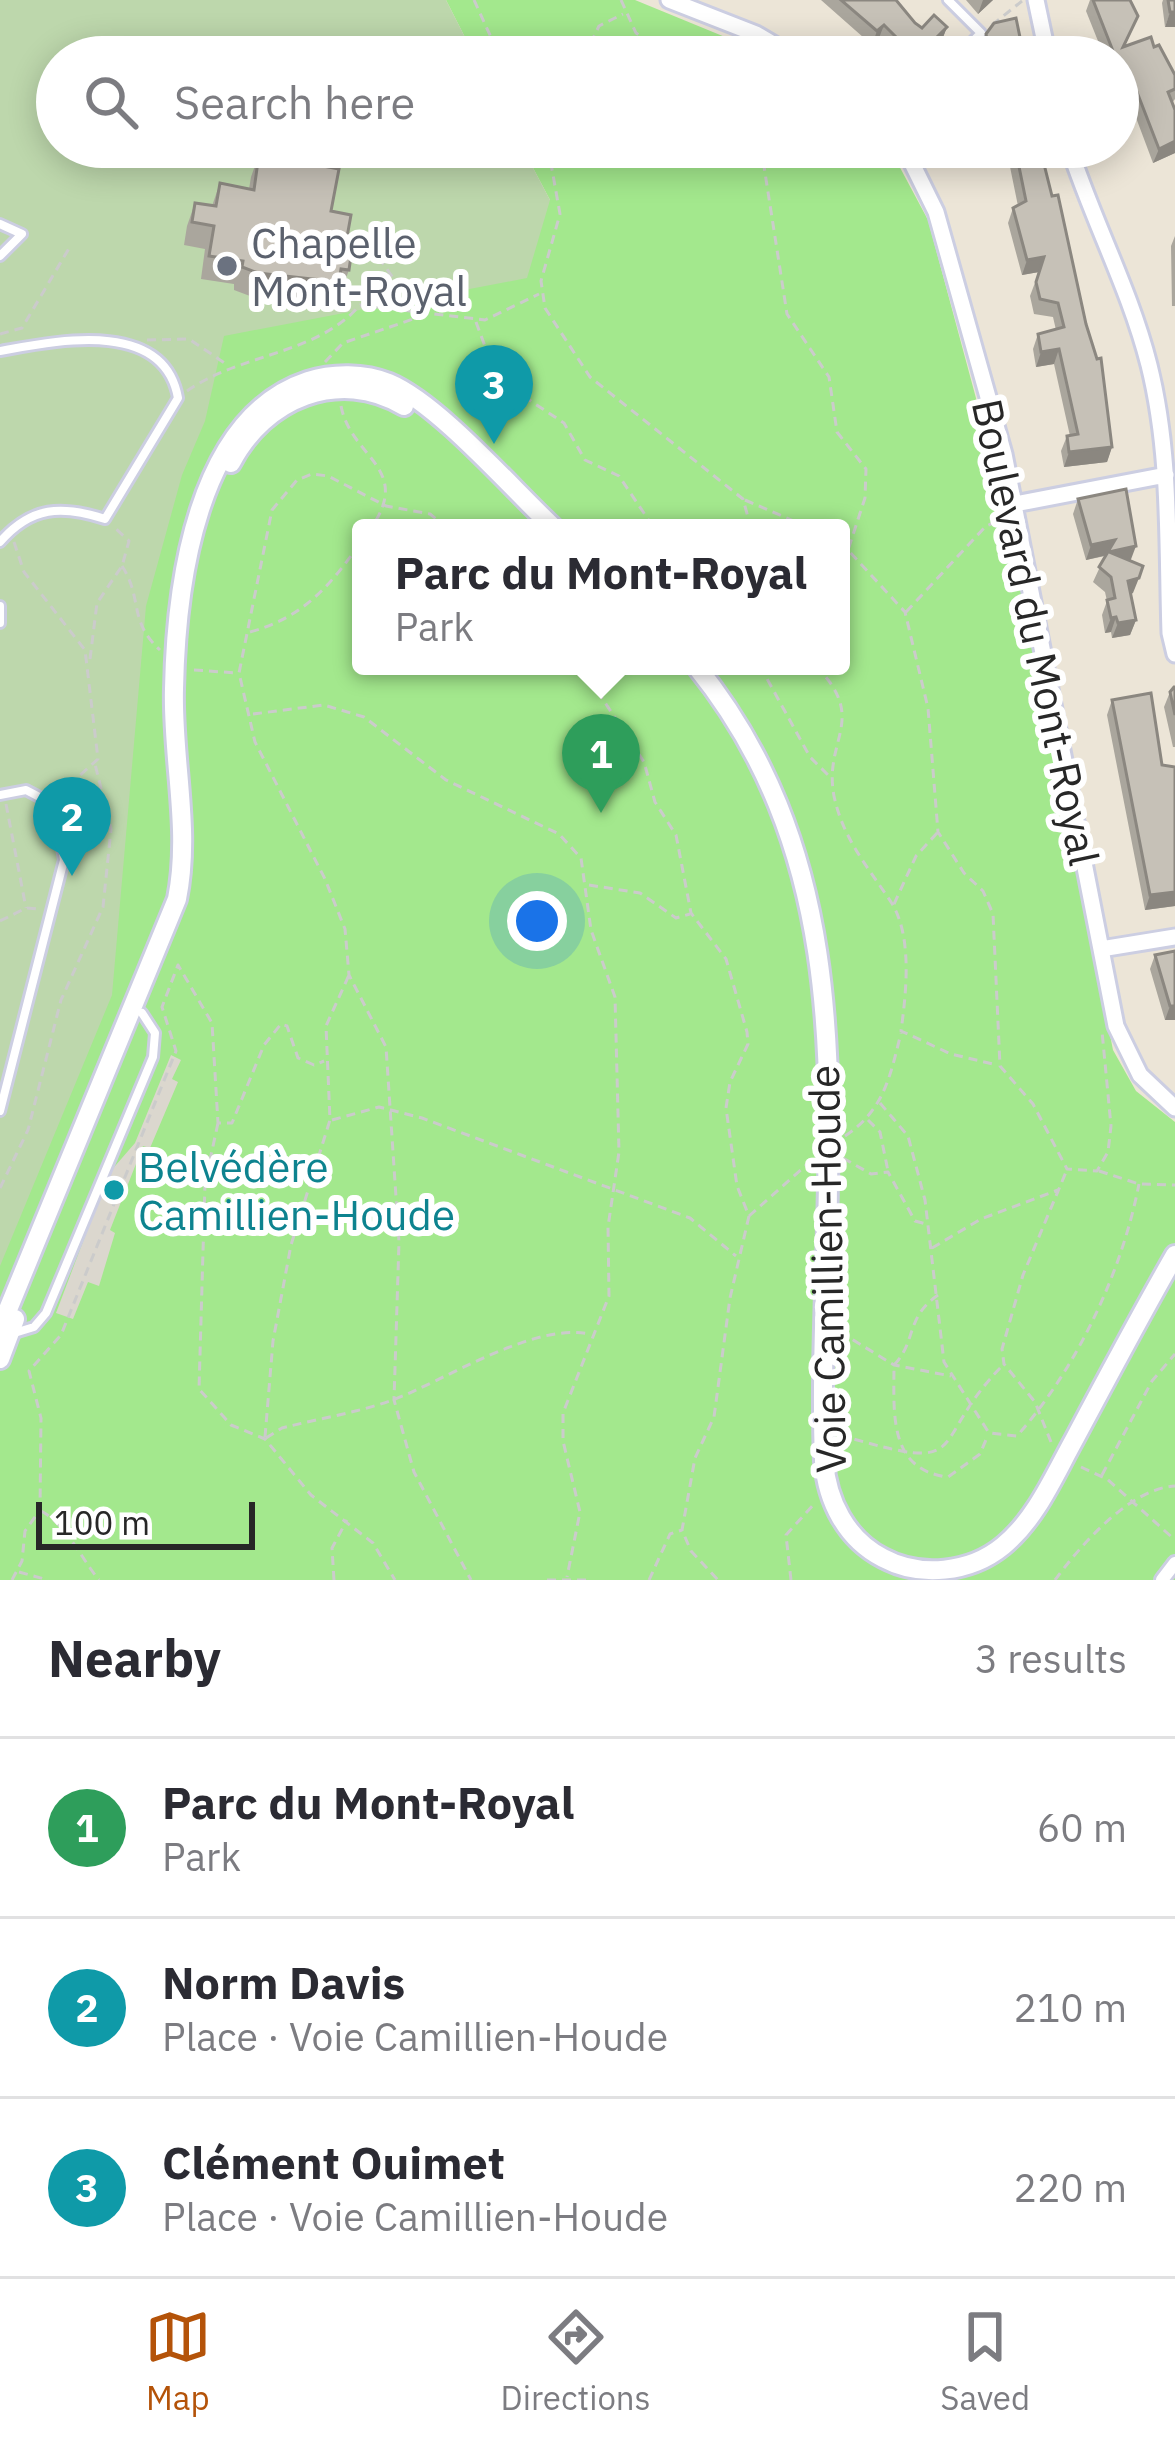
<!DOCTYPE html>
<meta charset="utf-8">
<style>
:root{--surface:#fff;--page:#f7f7f7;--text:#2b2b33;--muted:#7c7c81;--line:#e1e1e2;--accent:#b45309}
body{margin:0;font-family:"IBM Plex Sans",sans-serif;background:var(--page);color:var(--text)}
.scale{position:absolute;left:36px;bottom:30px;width:219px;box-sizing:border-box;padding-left:12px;border:6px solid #272727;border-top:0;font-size:33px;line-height:42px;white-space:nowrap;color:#272727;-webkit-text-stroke:9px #fff;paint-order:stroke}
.you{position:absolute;left:537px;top:921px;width:42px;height:42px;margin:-30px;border:9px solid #fff;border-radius:50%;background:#1a73e8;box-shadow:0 0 0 18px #1a73e833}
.badge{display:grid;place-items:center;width:78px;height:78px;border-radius:50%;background:var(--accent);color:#fff;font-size:39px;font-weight:700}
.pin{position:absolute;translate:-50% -99px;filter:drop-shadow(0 3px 6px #0008)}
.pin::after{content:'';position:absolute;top:63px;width:42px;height:36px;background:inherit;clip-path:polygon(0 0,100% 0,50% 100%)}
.popup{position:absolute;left:352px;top:519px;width:498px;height:156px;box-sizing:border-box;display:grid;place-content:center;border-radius:12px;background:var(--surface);filter:drop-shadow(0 3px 9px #0005);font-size:39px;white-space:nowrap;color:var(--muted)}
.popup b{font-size:45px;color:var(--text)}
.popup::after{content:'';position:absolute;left:50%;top:100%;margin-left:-24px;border:24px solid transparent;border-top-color:var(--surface)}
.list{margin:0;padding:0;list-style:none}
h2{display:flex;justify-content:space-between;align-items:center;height:156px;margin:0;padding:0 48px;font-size:51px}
h2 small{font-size:39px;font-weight:400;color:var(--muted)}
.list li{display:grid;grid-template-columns:78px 1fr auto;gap:36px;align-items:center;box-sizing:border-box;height:180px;padding:0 48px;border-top:3px solid var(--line)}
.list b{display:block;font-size:45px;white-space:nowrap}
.list p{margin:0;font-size:39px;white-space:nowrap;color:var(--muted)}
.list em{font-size:39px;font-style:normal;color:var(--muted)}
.icon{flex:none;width:66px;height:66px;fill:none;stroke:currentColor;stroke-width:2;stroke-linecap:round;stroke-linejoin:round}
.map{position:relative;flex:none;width:1175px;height:1580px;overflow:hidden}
.search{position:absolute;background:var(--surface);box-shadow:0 6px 30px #0003;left:36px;right:36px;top:36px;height:132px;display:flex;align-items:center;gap:30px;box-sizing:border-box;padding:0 42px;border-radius:66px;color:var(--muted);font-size:45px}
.sheet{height:696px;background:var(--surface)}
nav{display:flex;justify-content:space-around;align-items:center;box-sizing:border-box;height:168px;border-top:3px solid var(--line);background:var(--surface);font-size:33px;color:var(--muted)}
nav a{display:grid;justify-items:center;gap:6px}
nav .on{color:var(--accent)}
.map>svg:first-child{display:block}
.green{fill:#a3e88d;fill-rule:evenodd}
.cemetery{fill:#bdd7ac}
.plaza{fill:#dbd7ce}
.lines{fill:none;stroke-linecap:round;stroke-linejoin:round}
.service-casing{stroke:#cccee2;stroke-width:14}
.pedestrian-casing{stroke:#cccee2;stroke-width:18}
.minor-casing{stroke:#cccee2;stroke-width:21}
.tertiary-casing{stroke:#cccee2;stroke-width:24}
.path{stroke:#cbcbcb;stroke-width:3;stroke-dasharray:9 6;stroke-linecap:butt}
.service{stroke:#fff;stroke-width:8}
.pedestrian{stroke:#fff;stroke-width:12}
.minor{stroke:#fff;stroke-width:15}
.tertiary{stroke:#fff;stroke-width:18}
.wall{fill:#aaa69d}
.shaded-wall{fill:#8b8780}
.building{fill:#c6c1b7;stroke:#8b8780;stroke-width:3}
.worship-dot{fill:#6b7280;stroke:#fff;stroke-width:4.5}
.culture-dot{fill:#0f9aa8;stroke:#fff;stroke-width:4.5}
.labels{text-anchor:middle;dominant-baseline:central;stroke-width:12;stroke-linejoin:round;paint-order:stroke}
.worship-label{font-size:42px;fill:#5b616d;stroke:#fff;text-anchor:start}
.street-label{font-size:42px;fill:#272727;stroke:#fff}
.culture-label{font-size:42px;fill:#0d838f;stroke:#fff;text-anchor:start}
</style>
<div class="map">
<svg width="1175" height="1580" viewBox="0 0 1175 1580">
<rect width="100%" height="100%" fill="#ece5d7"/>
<path class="green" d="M446,0h189l139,57h-299z
M57,147l493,53 -28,-53h367l39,73 80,297 105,533 23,41 39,31v458h-1175v-386zM361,528h480v138h-480z"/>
<path class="cemetery" d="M0,0h446l29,57h-418v90h465l28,53 -23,78 -303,58 -19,85 -23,54 -36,131 -34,389 -112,271z"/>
<path class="plaza" d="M171,1055l10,5 -9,19 6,3 -28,66 -7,-2 -33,84 5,3 -16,53 -11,-4 -15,37 -17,-6 53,-140 26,-30z"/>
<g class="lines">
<g class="service-casing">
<path id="service" d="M948,0l33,33 -24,24
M0,224l22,10 -22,22
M0,351c56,-10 164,-33 178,47l-73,121c-43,-14 -74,-13 -105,23
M0,606v17
M0,795l26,-5 21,11 10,16 7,43 -64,251
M11,1334l23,-7 12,-14 107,-256 2,-24 -13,-20"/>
</g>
<g class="pedestrian-casing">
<path id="pedestrian" d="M1162,1580l13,-17"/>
</g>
<g class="minor-casing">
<path id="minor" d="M669,0l87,34 39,23
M1036,0l12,57
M904,147l32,65 68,242 112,572 24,49 35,33
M1069,147c24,74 61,143 80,218 22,88 18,178 21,268l5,21
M1015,504l151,-29
M1101,949l74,-12"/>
</g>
<g class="tertiary-casing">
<path id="tertiary" d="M231,463c33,-64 108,-96 173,-57
M696,666c188,232 118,521 128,795 3,40 22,78 59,97 37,20 87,15 120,-12 33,-27 51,-70 71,-106 33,-62 66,-124 101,-185
M0,1329l177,-430c14,-70 -5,-139 -3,-210 2,-103 22,-271 134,-308 25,-8 56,-8 81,2 50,21 123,106 165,145
M0,1359l15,-40"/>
</g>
<path class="path" d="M474,0l26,57
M621,0l15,33 37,24
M992,25l30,-24
M584,57l15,-31 24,-12
M548,147l12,67 -19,67 4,27 45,69 153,122 8,29
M761,147l26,167 42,63 8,55 29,37 -1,29 -17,52 57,62 23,96 10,124 26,41 19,18 10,23 7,152 33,38 34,65 30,2 11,-19 3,-26 -9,-95
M374,227l6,32 35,51
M476,322l10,27 28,41 50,33 21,37 34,16 35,52
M0,334l22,-6 49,-83
M147,340l42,-1 37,25
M325,362l18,-19 79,-27
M187,391c54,-38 130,-36 173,-86l125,15 54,-26
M341,406c10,52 72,62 30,122
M745,500l65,28
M447,528l-17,-14 -44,-8 -58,-30 -16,-2 -15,6 -25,30 -33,163 16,69 70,137 20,50 4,46 37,72 13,195 -5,158 20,72 57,108
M14,542l10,30 61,78 13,109 -40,36
M122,566c21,32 6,55 38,84
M906,612l80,-86 15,-6
M250,632c54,-15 80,-46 111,-90
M90,659l7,-56 25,-37 7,-25 -14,-13
M581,666l63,96 11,40 21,33 15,78 35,46 21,73 1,12 -18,38 -4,26 11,78 12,30 -19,82 -16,119 -19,41 -13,72 9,21 27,29
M760,666l50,91 23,23
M816,666c53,54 7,73 18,130 9,43 34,71 57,106 22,34 15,92 10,129l50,23 46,11
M194,670l44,3
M253,714l71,-9 40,12 82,63 113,54 22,24 10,72 24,67 4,155 -11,75 1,69 -46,117v28l17,71 -13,65
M6,804l20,104
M589,885l51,8 36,25 14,-4
M894,904l22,-48 22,-24
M0,921l26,-13 12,1
M880,1103l28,33 17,64 19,162 45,71 28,3c60,-68 105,-164 122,-252
M332,1120l47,-13 43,11 268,100 46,38
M868,1120l12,12 8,39
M218,1123l-13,60 -6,206 32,36 34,14 46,56 62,48 22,37
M845,1136c39,-26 45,-59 56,-103
M843,1158l28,16 17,-2 27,49 11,3
M1099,1171l40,13 36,1
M0,1188l28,-58 33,-130 42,-93 8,-78 -16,-65
M749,1216l64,-57
M932,1248l49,-29 77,-29
M938,1295c-33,23 -21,46 -44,70 0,48 -6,105 54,112l32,-23 8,-19
M840,1332l54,33 57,11
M840,1435c138,41 84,10 163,-70
M265,1437l8,-96 18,-96 39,-125 -4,-94 23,-51
M266,1438l16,-10c35,-9 73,-15 108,-27 53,-19 142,-79 200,-67
M1051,1442l-16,-40 -31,-38 -2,-15 21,-74 43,-103
M1081,1467l26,12 68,61
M1102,1475l50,-94 23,-27
M41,1511c25,13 40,47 58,69
M19,1572l29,8
M12,1580l10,-19 3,-30 15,-21 1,-92 -12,-47 32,-36 115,-284 -14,-44 16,-42 34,58 6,100h14l32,-78 17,-21 6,2 11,32 16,7 10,-4
M334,1580l-2,-32 15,-28
M547,1580h41
M649,1580l21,-46 12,-4
M791,1580l-5,-45 29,-32
M1055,1580c25,-34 75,-92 120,-94"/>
<use href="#service" class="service"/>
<use href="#pedestrian" class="pedestrian"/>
<use href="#minor" class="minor"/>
<use href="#tertiary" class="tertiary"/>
</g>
<path class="wall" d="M821,0h75l19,23 7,5 25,-1 -5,13 -12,13 -34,2 -17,-17 -7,7z
M966,0h27l-15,14z
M1090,0h40l8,16 -13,30 29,1 21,28v24l-3,4 3,7v43l-22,10 -21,-56 -14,-2 4,-13 -4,-7v-28l-14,-1 -18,-45z
M1163,0h12l-10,27 -3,-24z
M986,34l36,13 -4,10h-34l-2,-11z
M1012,147h31l2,21 67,279 -5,15 -43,5 -3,-16 6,-15h3l-16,-72 -18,3 -3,-18 5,-15 18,-4 -3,-13 -19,-3 -4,-18 9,-24 -17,3 -14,-52 5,-15 5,-2 -9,-44 5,-12z
M259,154l72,57 14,37 4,22 -9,24 -4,-1 -5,12 -81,-9 -16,-6v-6l-33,-5 4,-30 -21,-4 3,-19 8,-23 17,3 8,-23 29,6 2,-12z
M1175,236v70h-3l-1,-60z
M1078,499l52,62 3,32 -2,1 5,26 -6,15 -18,3 -1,-6 -6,1 -3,-18 5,-14 -2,-9 -12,-10 12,-26 -19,4 -13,-46z
M1175,687v60h-2l-9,-40 6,-15z
M1112,700l50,65 13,2v139l-30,4 -38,-195z
M1155,955l20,65h-10l-15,-51z"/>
<path class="shaded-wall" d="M983,0h10l-15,14z
M1170,12h5v15h-10z
M884,25l-5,13 -7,7 5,-14z
M947,27l-5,13 -16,17 -1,-8z
M1022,47l-4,10h-30l1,-4z
M1123,90l14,2 -5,15 -14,-2z
M1175,141v12l-22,10 6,-14z
M1044,257l-5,15 -17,3 5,-15z
M258,273l81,9 -8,23 -81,-9z
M1059,349l-5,15 -18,3 5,-15z
M1112,447l-5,15 -43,5 5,-15z
M1115,540l21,6 -6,16 -23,-7 -21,5 5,-15z
M1139,578l-6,15 -11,3 6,-15z
M1116,617l-5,15 -6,1 6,-15z
M1136,620l-6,15 -18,3 6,-15z
M1175,892v14l-30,4 5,-15z
M1170,1006h5v14h-10z"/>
<path class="building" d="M841,0h55l19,23 7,5 12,-13 13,12 -22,22 8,8h-39l11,-11 -21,-21 -7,6z
M1093,0h37l8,16 -15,31 28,-10 3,10 5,-2 16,30v14l-7,3 7,18v31l-16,8 -22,-57 -14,-2 7,-9 -8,-12 -4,-1v-11l-14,-1 9,-5z
M1168,0h7v12h-5z
M1016,18l6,29 -33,6 -3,-19 8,-11z
M1015,147h28l2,21 7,28 6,-1 28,129 11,35 4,-1 11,89 -43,5 -2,-16 11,-2 -19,-85 -18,3 -3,-18 26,-7 -6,-24 -18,-4 -4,-17 8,-25 -17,3 -14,-52 13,-7z
M259,154l80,15 -8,42 20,4 -6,33 7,1 -3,21 -8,-1 -2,13 -81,-9 -16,-6 1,-6 -34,-5 5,-30 -22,-4 3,-19 21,3 4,-23 34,7z
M1126,489l10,57 -27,6 34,14 -4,12 -11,3 8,39 -18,3 -2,-6 -5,1 -4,-18 8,-2 -4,-21 -12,-10 16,-27 -24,5 -13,-46z
M1174,687h1v28l-5,-23z
M1151,693l11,72 13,2v125l-25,3 -38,-195z
M1175,951v55h-5l-15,-51z"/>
<circle class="worship-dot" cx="227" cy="266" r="12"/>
<circle class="culture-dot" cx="114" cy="1190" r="12"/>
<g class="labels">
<g class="worship-label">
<text x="251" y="242">Chapelle<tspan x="251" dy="48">Mont-Royal</tspan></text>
</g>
<g class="street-label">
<text transform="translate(1036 632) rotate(78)">Boulevard du Mont-Royal</text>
<text transform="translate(827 1269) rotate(-91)">Voie Camillien-Houde</text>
</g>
<g class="culture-label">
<text x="138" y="1166">Belvédère<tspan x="138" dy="48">Camillien-Houde</tspan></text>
</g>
</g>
</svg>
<div class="scale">100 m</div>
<div class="you"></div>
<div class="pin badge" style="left:601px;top:813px;background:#2e9e5b">1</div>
<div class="popup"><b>Parc du Mont-Royal</b>Park</div>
<div class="pin badge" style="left:72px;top:876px;background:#0f9aa8">2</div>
<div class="pin badge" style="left:494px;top:444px;background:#0f9aa8">3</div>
<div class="search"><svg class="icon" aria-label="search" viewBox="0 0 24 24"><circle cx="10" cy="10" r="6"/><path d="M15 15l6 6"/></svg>Search here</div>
</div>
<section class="sheet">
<h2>Nearby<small>3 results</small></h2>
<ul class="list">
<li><span class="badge" style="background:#2e9e5b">1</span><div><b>Parc du Mont-Royal</b><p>Park</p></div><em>60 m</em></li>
<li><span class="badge" style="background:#0f9aa8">2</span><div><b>Norm Davis</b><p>Place · Voie Camillien-Houde</p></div><em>210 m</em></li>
<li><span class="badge" style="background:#0f9aa8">3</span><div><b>Clément Ouimet</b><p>Place · Voie Camillien-Houde</p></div><em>220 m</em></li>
</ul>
</section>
<nav>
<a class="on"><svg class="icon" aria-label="map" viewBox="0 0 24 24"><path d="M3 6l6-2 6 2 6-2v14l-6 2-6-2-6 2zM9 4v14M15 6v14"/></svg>Map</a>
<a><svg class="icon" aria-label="directions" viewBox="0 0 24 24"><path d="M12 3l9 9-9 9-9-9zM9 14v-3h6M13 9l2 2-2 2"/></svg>Directions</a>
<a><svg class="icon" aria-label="saved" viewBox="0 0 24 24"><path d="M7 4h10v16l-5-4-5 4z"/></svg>Saved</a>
</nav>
